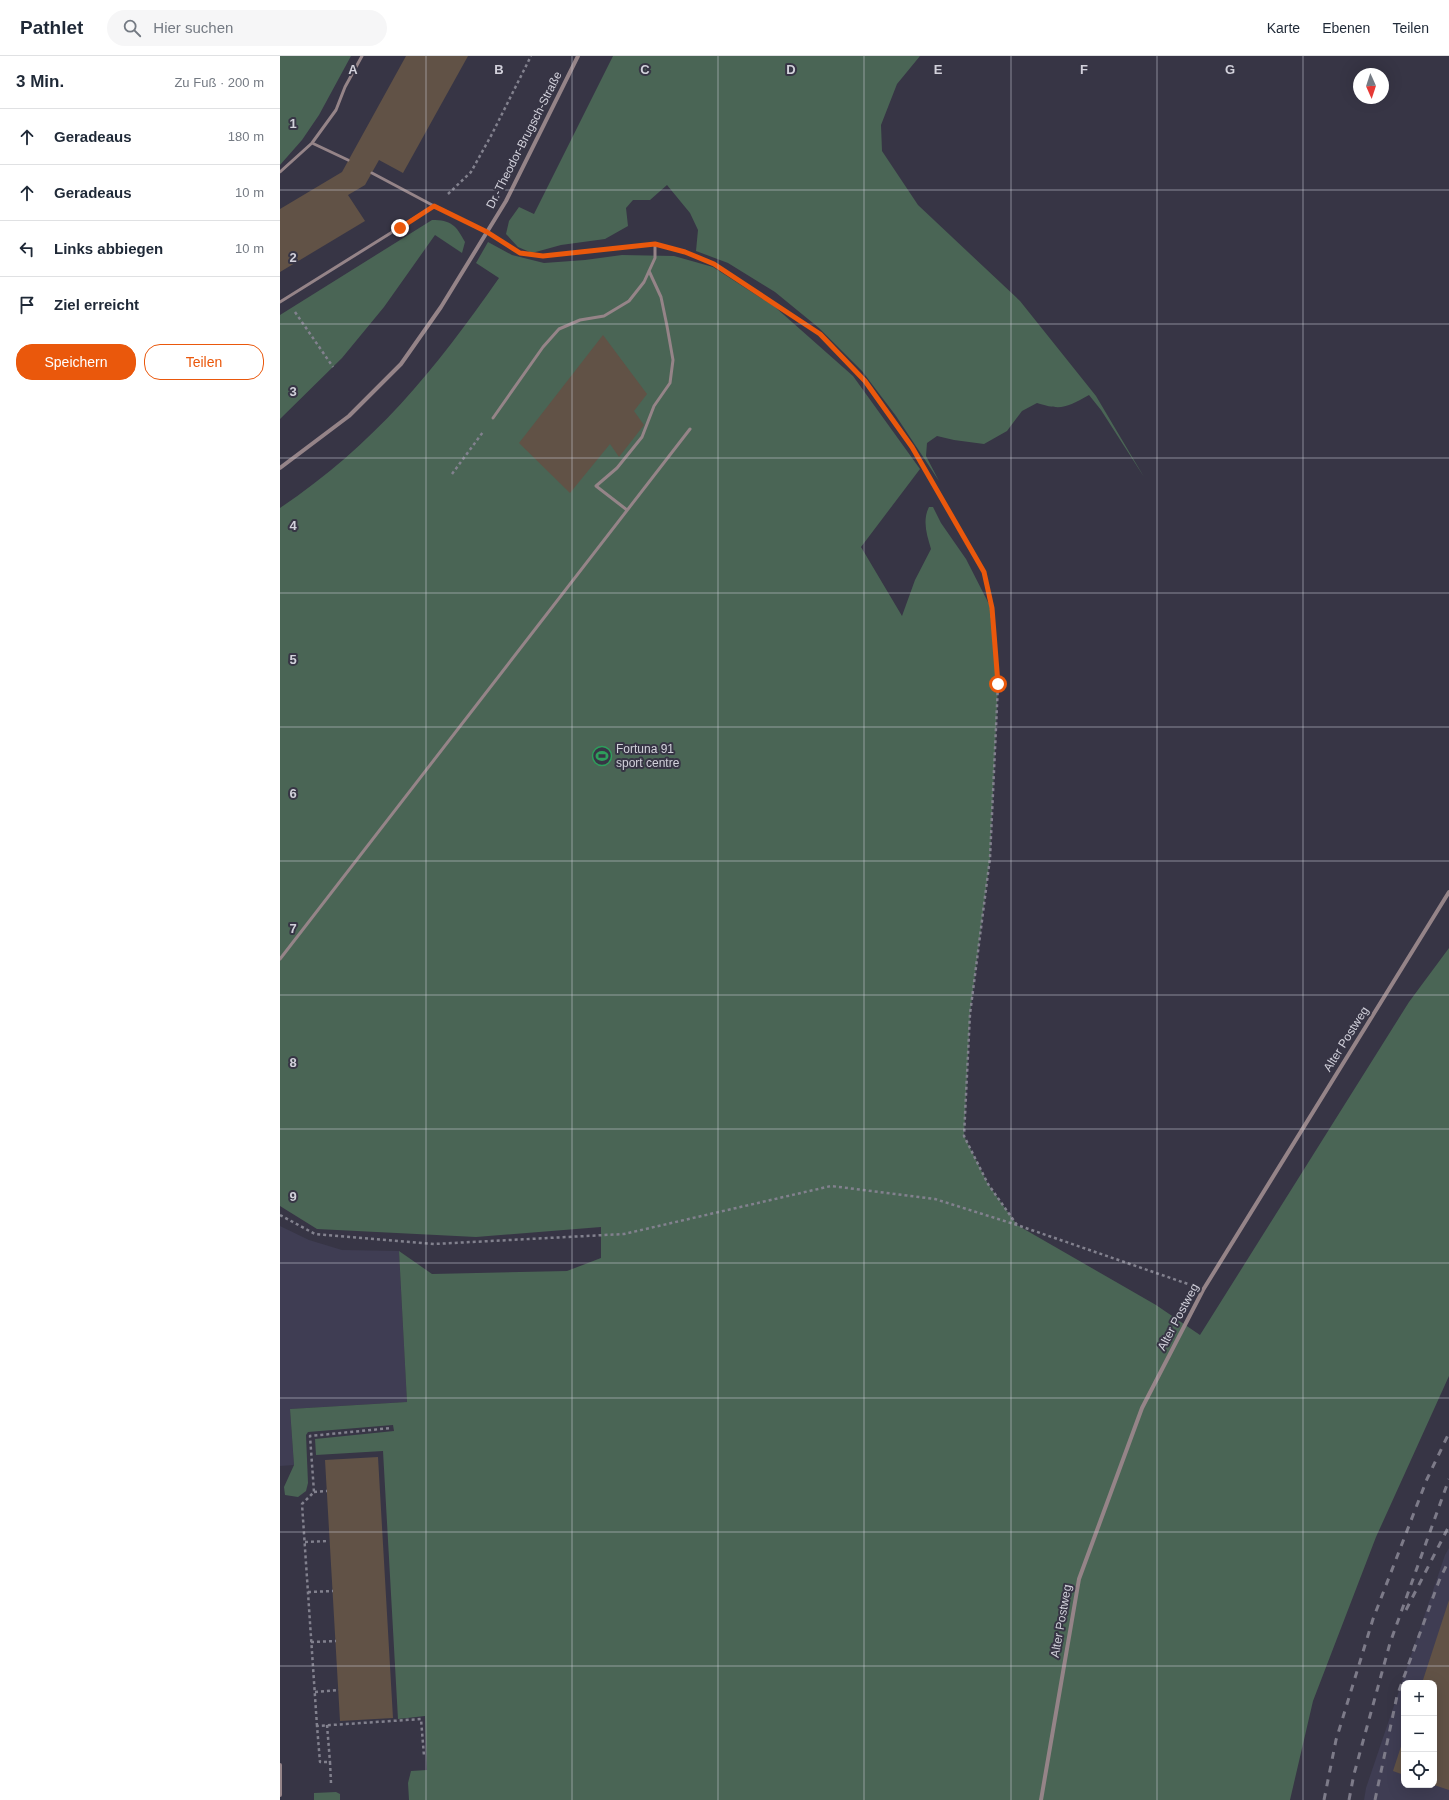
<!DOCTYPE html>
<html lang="de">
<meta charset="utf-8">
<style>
:root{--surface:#fff;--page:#f6f6f7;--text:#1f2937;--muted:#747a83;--line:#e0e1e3;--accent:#ea580c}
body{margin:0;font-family:Helvetica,sans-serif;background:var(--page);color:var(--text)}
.controls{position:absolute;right:12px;bottom:12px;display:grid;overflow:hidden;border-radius:8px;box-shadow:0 4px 16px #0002}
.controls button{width:36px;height:36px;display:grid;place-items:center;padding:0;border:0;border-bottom:1px solid var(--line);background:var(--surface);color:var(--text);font:20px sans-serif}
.compass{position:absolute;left:1073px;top:12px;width:36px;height:36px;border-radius:50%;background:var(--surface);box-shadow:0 4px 16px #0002;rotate:177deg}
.stop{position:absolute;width:12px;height:12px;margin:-9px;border:3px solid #ea580c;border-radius:50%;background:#fff}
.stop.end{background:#ea580c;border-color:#fff;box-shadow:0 1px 4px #0008}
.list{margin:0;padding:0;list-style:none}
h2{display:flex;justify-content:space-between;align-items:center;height:52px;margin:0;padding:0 16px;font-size:17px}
h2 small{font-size:13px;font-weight:400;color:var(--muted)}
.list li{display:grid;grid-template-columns:26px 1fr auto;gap:12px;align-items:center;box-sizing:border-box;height:56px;padding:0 16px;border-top:1px solid var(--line)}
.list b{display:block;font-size:15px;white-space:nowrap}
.list em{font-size:13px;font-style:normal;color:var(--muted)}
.actions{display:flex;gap:8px;padding:12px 16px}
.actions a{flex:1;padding:9px 0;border:1px solid var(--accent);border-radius:16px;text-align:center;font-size:14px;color:var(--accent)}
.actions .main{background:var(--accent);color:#fff}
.icon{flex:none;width:22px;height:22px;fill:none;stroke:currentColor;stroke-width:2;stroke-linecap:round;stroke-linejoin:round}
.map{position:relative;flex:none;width:1169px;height:1744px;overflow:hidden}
header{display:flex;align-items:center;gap:24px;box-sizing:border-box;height:56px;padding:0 20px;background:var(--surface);border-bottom:1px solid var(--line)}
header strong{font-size:19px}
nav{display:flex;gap:22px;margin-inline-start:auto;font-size:14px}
.search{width:280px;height:36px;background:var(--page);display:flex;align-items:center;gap:10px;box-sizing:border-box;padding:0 14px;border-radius:22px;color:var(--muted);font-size:15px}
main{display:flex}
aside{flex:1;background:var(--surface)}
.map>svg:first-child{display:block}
.built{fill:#3f3d53;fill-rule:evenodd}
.green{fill:#4a6555}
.building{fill:#615246}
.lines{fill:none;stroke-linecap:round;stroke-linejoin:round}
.path{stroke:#82818e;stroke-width:2.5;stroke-dasharray:3 3;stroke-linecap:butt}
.service{stroke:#958488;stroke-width:3}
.minor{stroke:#958488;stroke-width:4}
.rail{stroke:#7d7b89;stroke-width:3;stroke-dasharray:7 7;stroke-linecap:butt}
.route{stroke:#ea580c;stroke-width:5}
.grid{fill:none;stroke:#d2d1db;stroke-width:1;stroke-opacity:0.55}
.labels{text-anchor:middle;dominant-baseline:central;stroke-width:4;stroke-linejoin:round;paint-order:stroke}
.street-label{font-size:12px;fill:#d2d1db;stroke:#373545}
.poi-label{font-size:12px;fill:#d2d1db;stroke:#373545;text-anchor:start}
.grid-label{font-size:13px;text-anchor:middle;font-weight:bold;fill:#d2d1db;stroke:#373545;stroke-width:4;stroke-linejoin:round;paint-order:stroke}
</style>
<header>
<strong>Pathlet</strong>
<div class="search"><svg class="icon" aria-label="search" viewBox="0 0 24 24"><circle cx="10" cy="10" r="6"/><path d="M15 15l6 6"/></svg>Hier suchen</div>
<nav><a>Karte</a><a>Ebenen</a><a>Teilen</a></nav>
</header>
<main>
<aside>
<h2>3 Min.<small>Zu Fuß · 200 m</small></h2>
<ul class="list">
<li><svg class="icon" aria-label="ahead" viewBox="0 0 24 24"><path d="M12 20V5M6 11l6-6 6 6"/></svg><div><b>Geradeaus</b></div><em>180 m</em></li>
<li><svg class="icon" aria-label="ahead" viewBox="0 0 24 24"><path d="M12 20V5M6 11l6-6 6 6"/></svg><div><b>Geradeaus</b></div><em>10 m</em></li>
<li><svg class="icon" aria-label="left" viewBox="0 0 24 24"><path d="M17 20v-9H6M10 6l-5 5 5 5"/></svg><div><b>Links abbiegen</b></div><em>10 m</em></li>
<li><svg class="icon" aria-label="arrive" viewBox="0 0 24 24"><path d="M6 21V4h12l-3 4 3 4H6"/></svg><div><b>Ziel erreicht</b></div></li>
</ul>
<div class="actions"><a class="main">Speichern</a><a>Teilen</a></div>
</aside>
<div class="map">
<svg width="1169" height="1744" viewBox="0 0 1169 1744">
<rect width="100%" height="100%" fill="#373545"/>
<path class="built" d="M0,1170l29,14 33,10 57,1 8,151 -117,7 4,56 -14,1z
M1169,1492v252h-85l2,-12 79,-233zM1124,1627h30v102h-30z"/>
<path class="green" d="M0,0h71l-32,59 -17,25 -22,25z
M333,0h307l-23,28 -16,41 1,26 36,54 102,96 76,95 48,81 -43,-67 -12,-15c-22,12 -27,16 -52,8l-15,8 -15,20 -23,13 -30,-4 -17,-4 -10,7 -1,13 13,25 -43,-65 -34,-45 -43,-43 -44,-36 -47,-29 -32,-12 2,-21 -8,-17 -23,-28 -17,15h-17l-7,8 2,18 -23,13 -44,6 -29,8 -14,-6 -12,-13 3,-13 10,-14 15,7z
M152,164c19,0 24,5 33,22l-3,11 -27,-18 -51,72 -42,51 -62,61v-104z
M208,186l24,13 32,8 41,-3 37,-5 52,1 39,11 62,40 78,69 67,93 -59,78 41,69 13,-36 16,-31c-4,-14 -9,-28 -2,-42h4l8,16 25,36 25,49 7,76 -8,174 -20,156 -6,122 24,48 29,41 139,80 44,30 209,-333 40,-54v428l-73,161 -63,164 -23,99h-881l-1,-17 3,-12 16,-1 -2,-54 -27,3 -15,-268 -67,4 -1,-16 79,-8 -1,-6 -85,7 -2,3 2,48 -2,8 -8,6 -13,-2 -1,-8 10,-22 -4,-56 117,-7 -8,-151 33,23 135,-3 34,-13v-31l-125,10 -159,-8 -37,-23v-698c95,-64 154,-137 219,-230l-23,-15z
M56,1736l4,2v6h-26v-7z"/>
<path class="building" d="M126,0h62l-65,117 -24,-13 -14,25 -17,10 17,26 -85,51v-63l62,-37z
M323,279l44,59 -13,17 10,14 -25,32 -9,-13 -40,49 -51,-50z
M98,1401l15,261 -53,3 -15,-261z
M1169,1544v190l-15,-5v-102h-12z
M1124,1681v38l-11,-4z"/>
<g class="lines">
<path class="path" d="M168,138l23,-22 21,-38 39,-78
M448,217l92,61 45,47 47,66 72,125 7,36 7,76 -8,174 -20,156 -6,122 24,48 29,41
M15,256l38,55
M172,418l31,-42
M0,1159l35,19 119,10 190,-10 207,-48 104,13 82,26 171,59
M34,1436l13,-1
M25,1486l24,-1
M28,1536l25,-1
M31,1586l25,-1
M35,1636l24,-2
M47,1669l3,37
M37,1670l-15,-222 12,-12 -4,-56 81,-8
M51,1727l-1,-21h-10l-3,-36 104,-7 3,37"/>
<path class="service" d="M32,87l36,17
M0,116l32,-29 24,-33 9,-23 17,-31
M92,117l62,33
M0,246l154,-96 53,26 33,21 23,3 112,-12 30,8 29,12
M213,362l50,-71 16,-18 21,-9 24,-4 25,-15 15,-19 11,-24v-14
M347,454l-31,-24 21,-18 25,-31 12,-31 16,-23 3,-23 -6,-34 -6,-29 -12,-26
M0,903l410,-530"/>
<path class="minor" d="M0,412l69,-52 52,-52 40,-57 65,-106 72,-145
M0,1709v30
M761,1744l38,-221 63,-171 61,-118 246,-398"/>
<path class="rail" d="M1126,1554l43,-84
M1044,1744l12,-60 37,-121 54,-140 22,-46
M1069,1744l5,-26 36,-131 59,-164
M1095,1744l22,-104 42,-115 10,-21"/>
</g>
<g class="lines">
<path class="route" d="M120,172l34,-22 53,26 33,21 23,3 112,-12 30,8 29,12 106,70 45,47 47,66 72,125 8,36 6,76"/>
</g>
<path class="grid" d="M146,0v1744M292,0v1744M438,0v1744M584,0v1744M731,0v1744M877,0v1744M1023,0v1744M0,134h1169M0,268h1169M0,402h1169M0,537h1169M0,671h1169M0,805h1169M0,939h1169M0,1073h1169M0,1207h1169M0,1342h1169M0,1476h1169M0,1610h1169"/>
<defs>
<g id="stadium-ring" transform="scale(1)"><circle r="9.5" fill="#373545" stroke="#2e9e5b" stroke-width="1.5"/><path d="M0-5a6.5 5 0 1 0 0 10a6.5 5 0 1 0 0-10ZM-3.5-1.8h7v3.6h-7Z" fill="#2e9e5b"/></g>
</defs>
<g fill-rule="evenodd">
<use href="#stadium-ring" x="322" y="700"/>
</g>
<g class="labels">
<g class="street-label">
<text transform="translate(244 84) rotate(-63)">Dr.-Theodor-Brugsch-Straße</text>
<text transform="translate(1066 983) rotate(-58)">Alter Postweg</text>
<text transform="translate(898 1261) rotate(-62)">Alter Postweg</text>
<text transform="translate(781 1565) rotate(-80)">Alter Postweg</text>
</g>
<g class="poi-label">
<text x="336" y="693">Fortuna 91<tspan x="336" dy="14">sport centre</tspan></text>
</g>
</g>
<g class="grid-label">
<text x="73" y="18">A</text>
<text x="219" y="18">B</text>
<text x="365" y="18">C</text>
<text x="511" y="18">D</text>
<text x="658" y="18">E</text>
<text x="804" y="18">F</text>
<text x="950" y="18">G</text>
<text x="13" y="72">1</text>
<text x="13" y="206">2</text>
<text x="13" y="340">3</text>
<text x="13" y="474">4</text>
<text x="13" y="608">5</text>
<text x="13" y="742">6</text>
<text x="13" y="877">7</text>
<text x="13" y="1011">8</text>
<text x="13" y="1145">9</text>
</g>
</svg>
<div class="controls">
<button>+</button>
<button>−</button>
<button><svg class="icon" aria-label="locate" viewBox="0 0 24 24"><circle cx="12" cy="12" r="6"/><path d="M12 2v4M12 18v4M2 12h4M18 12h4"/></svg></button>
</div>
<svg class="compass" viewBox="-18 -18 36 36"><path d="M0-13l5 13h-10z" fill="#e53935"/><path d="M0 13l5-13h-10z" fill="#747a83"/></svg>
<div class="stop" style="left:718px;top:628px"></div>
<div class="stop end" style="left:120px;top:172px"></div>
</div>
</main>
